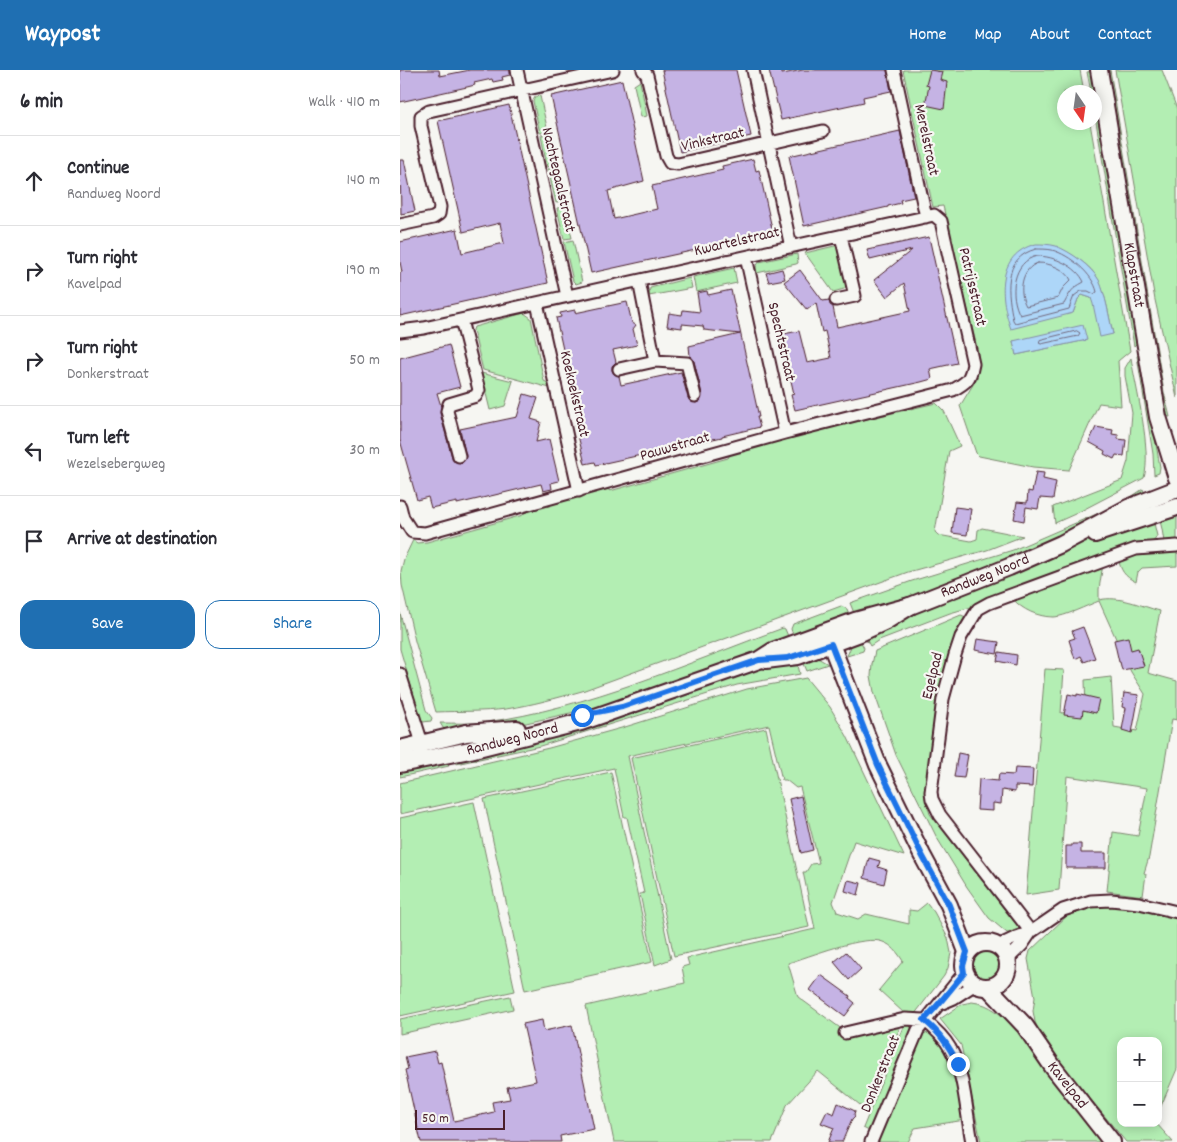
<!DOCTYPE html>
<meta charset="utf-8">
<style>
:root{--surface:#fff;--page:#f7f7f7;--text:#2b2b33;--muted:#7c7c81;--line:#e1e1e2;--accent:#1f6fb2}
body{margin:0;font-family:Dekko,sans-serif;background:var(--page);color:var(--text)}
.controls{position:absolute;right:15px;bottom:15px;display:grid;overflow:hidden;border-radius:10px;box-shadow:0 2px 12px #0003}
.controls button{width:45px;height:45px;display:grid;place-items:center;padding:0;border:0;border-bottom:1px solid var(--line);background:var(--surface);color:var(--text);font:25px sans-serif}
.compass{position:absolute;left:657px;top:15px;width:45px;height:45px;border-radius:50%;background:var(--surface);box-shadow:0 2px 12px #0003;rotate:167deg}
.scale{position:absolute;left:15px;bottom:12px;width:90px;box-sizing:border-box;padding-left:5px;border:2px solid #4a1f2b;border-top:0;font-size:14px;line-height:18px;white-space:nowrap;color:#4a1f2b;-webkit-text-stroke:4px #f6f6f2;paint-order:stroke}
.stop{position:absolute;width:15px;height:15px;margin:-11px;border:4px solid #1a73e8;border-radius:50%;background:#fff}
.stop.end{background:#1a73e8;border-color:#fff;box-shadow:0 1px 5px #0008}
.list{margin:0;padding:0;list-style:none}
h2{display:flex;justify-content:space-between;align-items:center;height:65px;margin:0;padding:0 20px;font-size:21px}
h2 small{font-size:16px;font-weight:400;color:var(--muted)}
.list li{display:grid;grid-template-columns:32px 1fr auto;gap:15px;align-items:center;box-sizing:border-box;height:90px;padding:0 20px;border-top:1px solid var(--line)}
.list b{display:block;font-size:19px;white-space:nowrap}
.list p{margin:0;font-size:16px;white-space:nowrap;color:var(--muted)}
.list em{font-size:16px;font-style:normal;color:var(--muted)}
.actions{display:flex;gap:10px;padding:15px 20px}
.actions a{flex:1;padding:11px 0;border:1px solid var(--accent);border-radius:15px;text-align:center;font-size:18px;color:var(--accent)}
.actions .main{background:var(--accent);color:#fff}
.icon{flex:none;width:28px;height:28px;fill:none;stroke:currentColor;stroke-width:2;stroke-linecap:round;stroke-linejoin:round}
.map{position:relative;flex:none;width:777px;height:1072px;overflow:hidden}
header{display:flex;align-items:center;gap:30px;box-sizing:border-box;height:70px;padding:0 25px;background:var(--accent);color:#fff}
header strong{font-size:24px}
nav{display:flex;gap:28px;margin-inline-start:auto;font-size:18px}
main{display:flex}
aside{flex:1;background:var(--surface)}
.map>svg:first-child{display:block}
.green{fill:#b3eeb3;stroke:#7e866f;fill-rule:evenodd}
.water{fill:#add6f8;stroke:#858da6}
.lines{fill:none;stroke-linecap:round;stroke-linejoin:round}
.shore{stroke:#72687d;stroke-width:1}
.building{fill:#c5b3e4;stroke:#4a1f2b}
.street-casing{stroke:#4a1f2b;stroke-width:15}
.secondary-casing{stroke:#4a1f2b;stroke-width:20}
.street{stroke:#f6f6f2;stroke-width:11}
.secondary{stroke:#f6f6f2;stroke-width:16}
.route{stroke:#1a73e8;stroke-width:6}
.labels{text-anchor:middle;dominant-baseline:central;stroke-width:4.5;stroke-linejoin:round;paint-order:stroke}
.street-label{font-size:16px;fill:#4a1f2b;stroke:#f6f6f2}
</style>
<header>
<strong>Waypost</strong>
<nav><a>Home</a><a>Map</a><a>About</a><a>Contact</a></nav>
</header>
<main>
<aside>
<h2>6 min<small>Walk · 410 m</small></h2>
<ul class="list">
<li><svg class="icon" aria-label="ahead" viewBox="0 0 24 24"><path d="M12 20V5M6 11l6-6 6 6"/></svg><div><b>Continue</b><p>Randweg Noord</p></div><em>140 m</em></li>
<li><svg class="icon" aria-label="right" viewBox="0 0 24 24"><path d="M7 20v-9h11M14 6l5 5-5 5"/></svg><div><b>Turn right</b><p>Kavelpad</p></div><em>190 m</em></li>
<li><svg class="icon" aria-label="right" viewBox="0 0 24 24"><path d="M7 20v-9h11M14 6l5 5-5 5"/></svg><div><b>Turn right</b><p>Donkerstraat</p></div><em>50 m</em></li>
<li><svg class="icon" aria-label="left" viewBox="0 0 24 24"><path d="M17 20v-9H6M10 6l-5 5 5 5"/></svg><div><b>Turn left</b><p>Wezelsebergweg</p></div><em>30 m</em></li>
<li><svg class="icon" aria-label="arrive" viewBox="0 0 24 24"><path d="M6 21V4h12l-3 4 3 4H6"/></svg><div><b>Arrive at destination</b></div></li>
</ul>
<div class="actions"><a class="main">Save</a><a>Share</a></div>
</aside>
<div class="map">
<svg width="777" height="1072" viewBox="0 0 777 1072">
<rect width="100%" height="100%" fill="#f6f6f2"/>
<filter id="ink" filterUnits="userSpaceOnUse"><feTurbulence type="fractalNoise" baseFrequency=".02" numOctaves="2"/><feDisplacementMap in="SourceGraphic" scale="10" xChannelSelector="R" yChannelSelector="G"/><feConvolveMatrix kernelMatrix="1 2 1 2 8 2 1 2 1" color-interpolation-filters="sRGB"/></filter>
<g filter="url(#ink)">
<path class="green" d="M503,0h177l4,22h-20v30l26,1 40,228 -12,10 3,45 -22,-3 -30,67 -36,-3 -54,-11 -3,-3 -16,-47 17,-28 1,-26 -35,-146 -10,1zM654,176c16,7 37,18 45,35 7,16 10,36 14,53l-22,-36 -9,-3 -4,4 -5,14zM686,270l-70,15 -3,-14z
M705,0h5l54,322 6,25 -5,-1z
M715,0h47l15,39v289l-22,-98z
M694,1l43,272 -3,3 -39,-230 -1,-24h-3l-4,-20z
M240,11l7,35 -6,1 -7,-32z
M140,26l8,36 -8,1 -7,-32 2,-4z
M149,64l6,31 -8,2 -6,-32z
M156,97l8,34 -8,2 -8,-34z
M165,137l7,31 -8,1 -7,-31z
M173,170l9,42 -6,2 -3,-3 -9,-39z
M439,175l9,39 -4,5 -11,3 -28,-39z
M397,184l1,9 -2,1 -39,9 -1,-6 3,-5z
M334,198l3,15 -41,9 -3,-15z
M290,208l2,10 -43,8 1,-8z
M124,243l7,5 13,63 6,3v4l-67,-18 -10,-40 1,-3z
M740,284l20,113 -1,6 -5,2 -1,-21 -16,-98z
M731,288c5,31 21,92 13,120l-69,36 -20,9 -2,-16 69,-27 6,-19 4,-48 -7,-37v-8z
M81,303l32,8 -8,25 -15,4z
M536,333l8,8 16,35 -11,5 -14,81 3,3 33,6 6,-2 1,-9 4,-2 41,8 -36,14 -79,22 -326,119c-25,7 -50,14 -76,18 -23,3 -47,2 -70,3l-21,-71 -13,-56 -1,-14 3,-12 9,-19 4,3 10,-1 96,-27 3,-5 80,-22 4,3 118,-33 3,-5 84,-22z
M743,419l3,7 -60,30 -189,80 -41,12 -6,-15 62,-22 101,-31 109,-47z
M777,443v29h-13l-2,-13 -3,-12z
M753,449l4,17 -3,5 -26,6 -153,59 -25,7 -71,27 -9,6 -6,-11 59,-28 98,-37 76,-33z
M777,478v18l-35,2 -4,4 -2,10c-12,-6 -15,-11 -18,-24l24,-7z
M703,494l-4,25v11c20,-5 42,6 61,11l-12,62 29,8v39l-5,-1 -23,138 -5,16 2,1 -3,22 -36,-5 6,-59 25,4 9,-48 -80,-12 -8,114 -33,5 19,-226 19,1 -3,43 25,-3 -1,-30 26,-3 3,50 23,4 8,-37 -14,-22 -32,-71c-11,4 -35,16 -45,16 -16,0 -32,-7 -42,-19z
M441,536l6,3 4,10 -56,21 -4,-11 2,-5z
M0,543l26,97 6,8 -1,3 -8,1 -2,-2 -21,-71z
M561,545l5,2 1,3 -28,84 -14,94 5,16 89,114 -5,5h-7l-18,-15 -22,-31 -30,-49 -41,-83 -22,-63 -3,-16 1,-12 3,-13z
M383,558l2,1 5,12 -180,63 -106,24 -57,6 -7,-11c15,0 31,1 46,-1 101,-14 202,-59 297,-94z
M459,568l5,10 -1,3 -16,5 5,-12z
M416,587l12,7 -21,7 -5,-12z
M397,591l3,13 -63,11 -197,61 -84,18 -2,-7 310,-93z
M406,608l24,29 17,29 57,120 -50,-15 -21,61 4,10 21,7 8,-5 43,10v-14l8,1 10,-8 7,9 14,26 3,15 -3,15 -4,8 -30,39 -5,-2 -4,1 -26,-24 24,-29c-5,-8 -11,-16 -20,-19 -18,-8 -75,15 -95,21l10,34 45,33 59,-7 -37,86 -47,-38 -31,34 -15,37h-158l-28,-136 99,-23 -3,-16 7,-2 -2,-7 128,-29 -12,-57h3l5,-8 8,-1 -19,-76 -4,1 -10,-8h-4l-13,-55 -141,31 43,203 -16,6 -15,-71 4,-1 -17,-76h-3l-10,-49 -214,46v-31l149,-35 76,-21 122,-38z
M366,658l43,199 -135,29 -43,-198z
M47,688l2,8 -49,11v-9z
M211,702l41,190 -127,28 -41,-191z
M74,732l41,189 -115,25v-198z
M718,832l59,14v153l-19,44v-72h-37v82h35l17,19h-47l-58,-70 -28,-38 -5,-12 -2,-11 2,-14 -7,-38 2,-8 40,-38 19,-7z
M571 895a14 14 0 1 1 28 0a14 14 0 1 1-28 0Z
M110,926l3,13 -113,25v-15z
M572,932c20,2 28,13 43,25l91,115h-125l-20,-97 -21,-26 22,-15z
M506,952l3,1 3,7 -41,102 -8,-4z
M525,963l11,2 16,24 13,61 -50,8 -7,14h-31l45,-108z"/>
<path class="water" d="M636,174c6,0 13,0 20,2 15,6 35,20 43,34 7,16 10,37 14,54l-13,3 -7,-33 -2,-6 -9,-3 -4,4 -5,14 -62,16c-11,-30 -16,-75 25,-85z
M683,255l4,15 -71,15 -3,-14z"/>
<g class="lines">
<path class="shore" d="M636,179c5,0 11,0 16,1 18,5 41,24 45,42l-3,2 -6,-3h-7l-7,5 -5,13 -54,14 -2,-3c-5,-26 -12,-62 23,-71z
M637,186c17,0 40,10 47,26 -13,7 -13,9 -20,22l-44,11c-11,-19 -8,-54 17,-59z
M638,193c12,0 28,6 33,17l-8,8 -5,10 -32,8c-8,-14 -5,-38 12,-43z
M677,261l3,2 -2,3 -37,8 -2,-1 1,-3z"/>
</g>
<path class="building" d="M0,0h39l1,6 30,-6h40v5l-8,2 1,3 -10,2 -1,-3 -18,4 1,2 -8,2 -67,15z
M262,0h74l15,66 -71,16z
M369,0h12l1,4 21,-4h84l4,21 -28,6 1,5 -83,18z
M530,0l12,2 -2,8 7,2 -3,27 -19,-4 4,-19 -3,-1z
M222,10l22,101 -36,10 6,28 43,-10 -5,-23 71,-16 -1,-4 31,-7 3,12 3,-1 14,63 -182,40 -40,-177z
M109,35l39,178 -148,33v-43l2,-1 -2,-10v-20l57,-13 5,24 42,-10 -4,-20 -37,9 -25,-111z
M500,61l14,66 -14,3 1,3 -13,3v1l-84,19 -15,-70z
M0,90h4l11,51 -14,3z
M529,167l28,126 -27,6 2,10 -11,3 -126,28 -4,-15 3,-1 -5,-22 -2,1 -9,-38 21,-4 8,32 24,-5 -6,-27 -3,1 -6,-29 -9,7 -23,-28 16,-12 23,31 6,-1 1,5 3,2 4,20 73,-16 -6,-28 -17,14 -13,-17 38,-30 -42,10 -3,-10z
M382,199l3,10 -16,3 -3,-9z
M331,220l28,127h-2l3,10 -38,9v1l-126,28 -1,-3 -10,2 -10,-41 4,-1 -23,-104 5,-1 -1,-4 15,-3v3l52,-11 5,21 4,2 -3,4 4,16 -24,5 3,12 -4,4v4l2,4 5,2 2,9 60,-13 7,26 2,3 6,2 4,-2 2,-7 -8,-33 -4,-5 -1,-10 51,-12 -36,-4 -1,-4 -21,-2v4l-15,-2 2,-13 13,2 1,-5 17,2 -3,-19 10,-2 1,4z
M49,275l11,42 -23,6 4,13 -1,7 13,48 8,2 5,-6 -6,-28 57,-12 7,-23 14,4 -7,21 10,3 -5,20 13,-3 10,42 -8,2 1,6 -9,2 -2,-7 -84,20v-2l-26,6 -3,-11 -11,3 -17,-60v-82z
M696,357l17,3 -1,4 6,1v4l8,1 -2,16 -8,-1 -2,4 -10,-5 1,-3 -16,-9z
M636,402l8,1 -1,6 13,3 -3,17 -13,-1 -2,11 -12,-2 -2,14 -10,-2 3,-17 10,1 1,-12 4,1z
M555,437l16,2 -4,26 -15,-2z
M683,557l12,31 -11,4 -3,-6 -6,3 -6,-19 6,-2 -3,-7z
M728,567l3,13 7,-2 6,18 -22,4 -2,-8h-1l-5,-22z
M577,569l22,3 -2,12 -22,-4z
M599,582l18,3 -1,10 -19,-4z
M724,623l15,2 -7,38 -10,-3 4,-22 -4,-1z
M668,624l9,2v-2l22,5 -3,14 -13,-3 -1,7 -18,-2z
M558,683l10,2 -4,23 -10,-1z
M615,698l18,1 -1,18 -17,-1v6l-13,-2 -1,14 -8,-1v8l-16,-1 2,-31 19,2 1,-7 15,1z
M401,726l12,54 -12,3 -12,-54z
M672,774h9v9h25v15h-40v-22h6z
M469,788l11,3 -2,6 9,3 -3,14 -20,-6z
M448,810l13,3 -3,12 -13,-4z
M446,882l15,17 -12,11 -15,-18z
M421,905l29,21 -1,2 6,5 -10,13 -35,-26z
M142,950l2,11 28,-6 22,104 -34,7 1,6h-140l-16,-72 3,-1 -3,-12 30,-6 3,12 3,-1 13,59 40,-9 -2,-10 18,-3 -3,-12 29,-6 -13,-57z
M438,1033l17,8 -1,3 1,2 -3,3 -10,23h-14l6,-14 -13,-5 6,-12 7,3z"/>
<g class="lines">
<g class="street-casing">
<path id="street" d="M117,0l50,226
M243,0l4,5 19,81 4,7 8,1 145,-33
M353,0l38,177
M494,0l32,147
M0,155l33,-7 6,-4 1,-7 -19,-81v-10l8,-5 184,-41
M346,187l39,176
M239,211l16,80
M436,230l19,-4 -14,-60
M137,233l42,188
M0,261l24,-3 510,-113 7,6 32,143c-3,16 -6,18 -20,26l-168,43 -360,100 -13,-1 -9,-14 -3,-12
M219,299l36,-8 32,2 8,33
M59,386l-12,-45 2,-7 27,-8 3,-6 -18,-70
M0,604l22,69 -2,6
M631,862l-91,-117 -8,-16 -1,-7 12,-93 12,-44 6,-18 17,-28 11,-6 147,-54 41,-3
M598,876l19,-9 14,-5 32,-22 28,-9 20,-1 28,3 38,9
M608,889l14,-14 9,-13
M540,934l14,-6 20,-13
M524,950c10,8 20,17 26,28 15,26 16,64 22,94
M445,963l60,-14 19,1
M471,1072l47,-112 46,-57"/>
</g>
<g class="secondary-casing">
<g id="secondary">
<path id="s1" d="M699,0l59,347 19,61"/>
<path d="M695,464l82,-27"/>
<path d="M427,564l51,131 44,90 27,50 18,47"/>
<path id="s2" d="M366,590l32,-4 62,-23 26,-12 24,-15 99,-39 52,-23 67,-36 49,-19"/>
<path d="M0,679l66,-16 51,-4"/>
<path id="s3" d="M0,694l70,-14 111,-28 178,-62 14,-9 82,-30 55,-15"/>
<circle cx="586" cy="895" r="22"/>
<path id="s4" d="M589,918l36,38 28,41 59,75"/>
</g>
</g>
<use href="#street" class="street"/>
<use href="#secondary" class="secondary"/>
</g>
</g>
<g class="lines" filter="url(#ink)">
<path class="route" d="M182,645l40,-8 137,-47 29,-2 43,-14 47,121 44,90 27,50 18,47 -4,14 1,7c-13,16 -25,32 -40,47 16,13 25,26 34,44"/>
</g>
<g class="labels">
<g class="street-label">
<text transform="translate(313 70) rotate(-13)">Vinkstraat</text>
<text transform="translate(526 70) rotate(78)">Merelstraat</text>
<text transform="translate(158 110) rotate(77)">Nachtegaalstraat</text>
<text transform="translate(337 172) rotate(-13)">Kwartelstraat</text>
<text stroke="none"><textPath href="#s1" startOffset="208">Klapstraat</textPath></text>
<text transform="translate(572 217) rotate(77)">Patrijsstraat</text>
<text transform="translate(381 272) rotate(77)">Spechtstraat</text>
<text transform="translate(174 324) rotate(77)">Koekoekstraat</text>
<text transform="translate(275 377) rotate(-16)">Pauwstraat</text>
<text stroke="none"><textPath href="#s2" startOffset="236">Randweg Noord</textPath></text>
<text transform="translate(533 606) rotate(-76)">Egelpad</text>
<text stroke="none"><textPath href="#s3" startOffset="115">Randweg Noord</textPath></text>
<text transform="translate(481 1004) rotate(-68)">Donkerstraat</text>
<text stroke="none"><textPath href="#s4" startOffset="125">Kavelpad</textPath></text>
</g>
</g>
</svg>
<div class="controls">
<button>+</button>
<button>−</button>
</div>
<svg class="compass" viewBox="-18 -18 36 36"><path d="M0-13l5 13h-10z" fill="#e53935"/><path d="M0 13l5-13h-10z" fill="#7c7c81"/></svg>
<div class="scale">50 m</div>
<div class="stop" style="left:182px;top:645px"></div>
<div class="stop end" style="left:558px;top:994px"></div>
</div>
</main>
